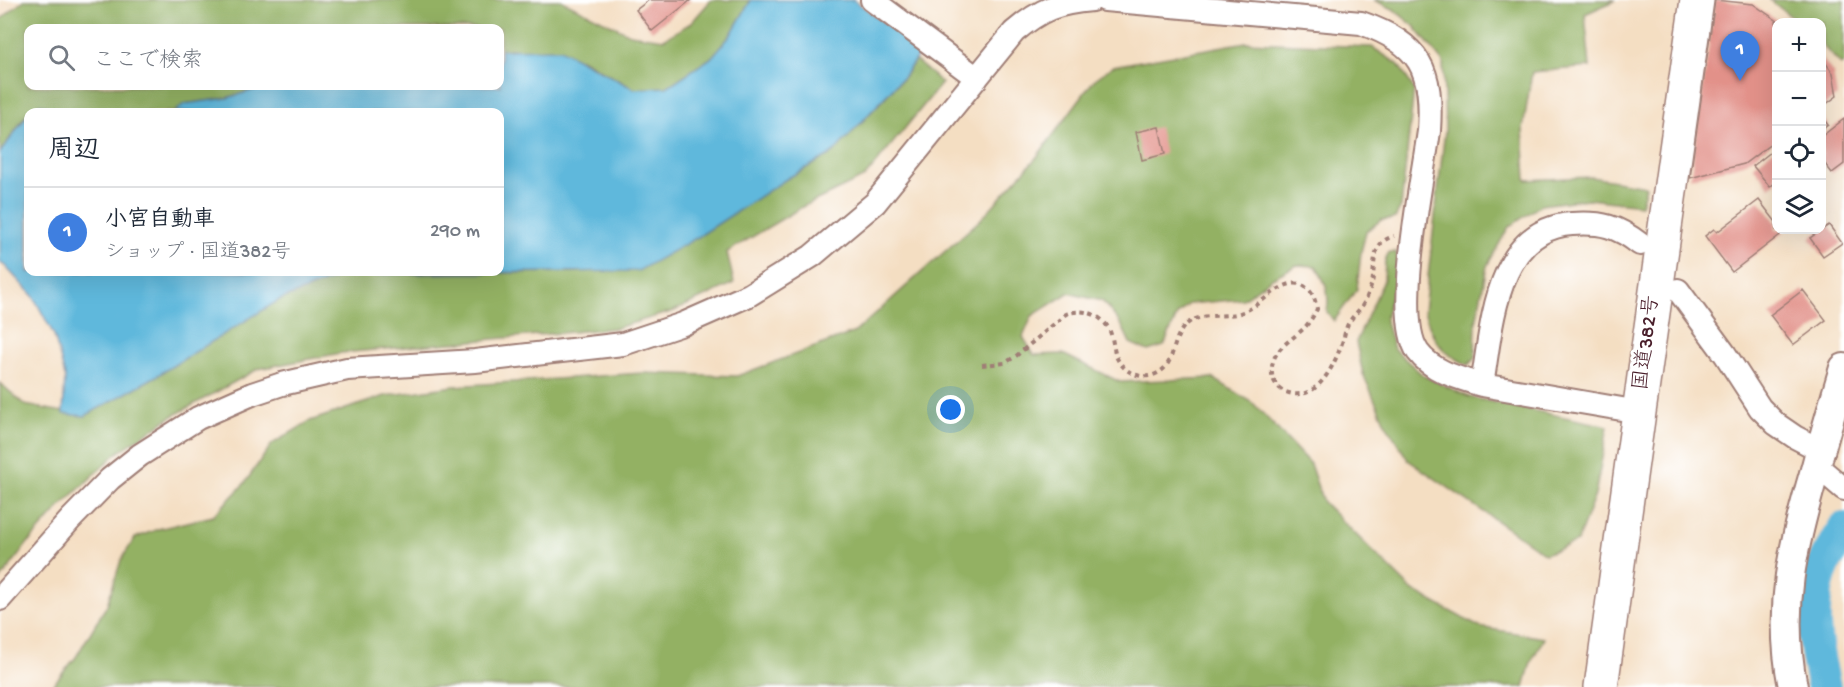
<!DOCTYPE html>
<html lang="ja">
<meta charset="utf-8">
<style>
:root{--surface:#fff;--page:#f6f6f7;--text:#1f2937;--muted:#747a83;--line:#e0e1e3;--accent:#c8321e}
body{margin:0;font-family:"Gochi Hand","Klee One",sans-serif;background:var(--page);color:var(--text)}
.controls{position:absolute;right:18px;top:18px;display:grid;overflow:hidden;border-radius:12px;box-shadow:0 6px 24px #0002}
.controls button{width:54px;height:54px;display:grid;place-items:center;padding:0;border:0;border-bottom:2px solid var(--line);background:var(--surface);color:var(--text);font:30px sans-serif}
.you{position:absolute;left:951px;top:410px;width:21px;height:21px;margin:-15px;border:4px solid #fff;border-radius:50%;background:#1a73e8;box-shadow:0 0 0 9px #1a73e833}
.badge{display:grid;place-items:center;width:39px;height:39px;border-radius:50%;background:var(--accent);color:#fff;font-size:20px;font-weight:700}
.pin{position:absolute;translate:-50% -50px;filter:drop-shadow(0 2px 3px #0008)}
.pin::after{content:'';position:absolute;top:32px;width:21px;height:18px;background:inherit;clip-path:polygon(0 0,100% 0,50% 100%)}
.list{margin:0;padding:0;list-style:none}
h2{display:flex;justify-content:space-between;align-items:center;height:78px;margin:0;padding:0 24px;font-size:26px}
h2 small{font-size:20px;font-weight:400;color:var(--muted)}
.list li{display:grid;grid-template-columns:39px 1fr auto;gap:18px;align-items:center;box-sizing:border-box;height:90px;padding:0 24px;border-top:2px solid var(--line)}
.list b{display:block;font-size:22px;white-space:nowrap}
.list p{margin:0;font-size:20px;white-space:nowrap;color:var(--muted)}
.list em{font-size:20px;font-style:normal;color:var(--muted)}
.icon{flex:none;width:33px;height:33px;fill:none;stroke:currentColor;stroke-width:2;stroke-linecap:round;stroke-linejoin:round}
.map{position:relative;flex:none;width:1844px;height:687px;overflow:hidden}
.search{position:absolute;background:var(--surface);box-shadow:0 6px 24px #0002;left:24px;top:24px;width:480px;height:66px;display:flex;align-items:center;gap:15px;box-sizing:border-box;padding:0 21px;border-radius:12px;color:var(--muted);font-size:22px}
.panel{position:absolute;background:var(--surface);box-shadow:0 6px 24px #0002;left:24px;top:108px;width:480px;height:168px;border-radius:12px}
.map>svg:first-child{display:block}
.forest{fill:#93b163;stroke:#6e6847;stroke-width:1.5}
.water{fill:#5eb8dc;stroke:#546c84;stroke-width:1.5}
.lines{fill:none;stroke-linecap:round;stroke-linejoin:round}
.river{stroke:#5eb8dc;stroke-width:34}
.building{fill:#e29189}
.minor-casing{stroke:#9f7e76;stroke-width:26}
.tertiary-casing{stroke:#9f7e76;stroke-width:32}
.trunk-casing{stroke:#9f7e76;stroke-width:36}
.path{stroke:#9f7e76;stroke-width:4;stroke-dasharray:4.5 4.5;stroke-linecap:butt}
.minor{stroke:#fff;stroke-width:22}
.tertiary{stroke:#fff;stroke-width:28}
.trunk{stroke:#fff;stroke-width:33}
.labels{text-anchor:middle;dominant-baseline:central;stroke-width:6;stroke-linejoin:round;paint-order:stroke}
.street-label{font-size:21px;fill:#4a1f2b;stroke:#fff}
</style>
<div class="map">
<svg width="1844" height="687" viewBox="0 0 1844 687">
<rect width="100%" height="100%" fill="#fff"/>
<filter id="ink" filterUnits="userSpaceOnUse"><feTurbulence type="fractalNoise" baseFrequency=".0167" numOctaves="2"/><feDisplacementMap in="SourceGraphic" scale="12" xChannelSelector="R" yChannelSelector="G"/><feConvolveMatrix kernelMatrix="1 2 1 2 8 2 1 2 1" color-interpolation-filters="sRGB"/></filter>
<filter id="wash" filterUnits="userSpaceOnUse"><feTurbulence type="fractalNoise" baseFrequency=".008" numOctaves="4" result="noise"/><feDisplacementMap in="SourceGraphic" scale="24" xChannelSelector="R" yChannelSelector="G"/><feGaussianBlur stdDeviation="1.35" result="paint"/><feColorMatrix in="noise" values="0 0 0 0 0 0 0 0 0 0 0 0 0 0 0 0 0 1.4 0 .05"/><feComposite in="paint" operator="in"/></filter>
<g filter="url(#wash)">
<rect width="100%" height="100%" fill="#f4dec2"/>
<path class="forest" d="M24,0h537l69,34 34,5 27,-16 20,-23h40l-21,36 -19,22 -44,29 -33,2 -53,-30 -70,-10 -11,1v-22h-472v58h239l-40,12 -43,6 -9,8h-110l-25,-8 -12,8 -28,41v-133z
M1374,0h242l-31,14 5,53 -58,5 -9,57 3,51 65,-3 55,9 -5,19 -53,-6 -47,6 -33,23 -21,38 -11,56 -1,36 -7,7c-29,-14 -35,-24 -44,-54l21,-181 -2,-68 -29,-36 -21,-17z
M1770,0h74v63l-3,2 -19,-20v-23h-24z
M1246,42l126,5 26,17 16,25 -13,118 -6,11 -14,2 -15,12 -5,20 -4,37 -23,32 -7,-9c3,-19 -1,-29 -11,-46l-19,-1 -25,13 -29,21 -54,5 -12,11 -13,31 -16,5 -18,-8 -9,-19 -19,-23 -34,-8 -36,23 -9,21 11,18 29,-1 57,28 93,-4 41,26 56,60 13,38 90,89 66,36 65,11 -13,24 -7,25h-1473l25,-30 31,-52 14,-45 14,-22 23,-9 55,-13 31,-32 28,-40 38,-23 75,-25 69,-10 188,-13 95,3 118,-44 126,-113 55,-61 58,-78 19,-14z
M915,60l27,23 -77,94 -63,30 -75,45 7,31 -60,28 -58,17 -275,25 -83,16 -87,48 -54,36 -55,52 -35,39 -27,36v-197l25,22 60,11 73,-41 121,-75 60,-23 55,-3 184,-2 210,-94 45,-25 71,-76z
M1389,252h7l3,14 -14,53 9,30 30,27 45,21 139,29 -13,69 -18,47 -32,12 -137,-94 -23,-37 -22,-49 -7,-32 28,-62 1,-20z"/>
<path class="water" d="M751,0h103l67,51 -17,25 -71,77 -45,25 -90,59 -60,34 -244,3 -55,3 -60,23 -121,75 -73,41 -22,-2 2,-38 -11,-41 -21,-39 -29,-31 -4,-2v-110l28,-39v158h472v-160h-325l9,-8 43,-6 40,-12h233v-36l60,-1 74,40 33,-2 44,-29 19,-22z
M40,104l25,8h-36z"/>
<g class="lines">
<path class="river" d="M1824,687c-9,-40 -17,-82 -1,-121 6,-13 15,-24 21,-37"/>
</g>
<g id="blocks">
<path class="building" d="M649,0h42l-39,31 -16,-21z
M1715,0l38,4 26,18h-3v118l-32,24 -54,14z
M1822,58l11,15 4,23 -15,11z
M1822,117l6,8 -6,5z
M1844,119v45l-12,9 -10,-13v-24z
M1159,127l6,27 -23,6 -6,-28z
M1776,148v34l-6,5 -17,-21z
M1759,200l17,22v8h6l2,2 -52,40 -27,-36 9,-7 3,3z
M1829,225l13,18 -19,13 -13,-18z
M1803,290l23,30 -33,25 -23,-30z"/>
</g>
</g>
<g filter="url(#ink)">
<use href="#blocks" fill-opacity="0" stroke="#9f7e76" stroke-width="1.5"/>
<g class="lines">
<g class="minor-casing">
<path id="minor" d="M872,0l105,78
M1105,0l256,23c60,21 72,47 68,108 -6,46 -36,186 -11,221 15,20 41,26 64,33l157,27
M1678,290l47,64 35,54 16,16 19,13 25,13
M1482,385c10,-57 13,-156 90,-161 30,-2 45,2 68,20
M1816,465l28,24
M0,599l70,-79 40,-41 30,-24 58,-37 54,-24 30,-10 65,-15 128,-8 148,-17 60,-20 66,-29 63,-39 63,-53 139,-171c27,-23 43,-29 78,-32"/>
</g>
<g class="tertiary-casing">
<path id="tertiary" d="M1793,687c-16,-80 0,-141 22,-217 9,-34 19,-68 29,-102"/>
</g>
<g class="trunk-casing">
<path id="trunk" d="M1601,687c32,-229 62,-458 96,-687"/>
</g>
<path class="path" d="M982,365l23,-2 11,-7 50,-42c16,-6 34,-1 43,15 4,8 4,19 7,27 6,14 22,24 37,19 25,-8 16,-36 34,-51 14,-12 37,-6 53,-11 20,-5 45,-39 64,-27 9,6 11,13 13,23 -4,8 -9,16 -16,22 -15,13 -31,21 -29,43 1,9 8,17 17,19 31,9 48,-34 55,-56 1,-5 2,-9 4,-13 7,-12 15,-15 20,-30 2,-6 5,-12 5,-18 2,-17 0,-34 21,-40"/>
<use href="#minor" class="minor"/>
<use href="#tertiary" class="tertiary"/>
<use href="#trunk" class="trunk"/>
</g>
</g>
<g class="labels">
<g class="street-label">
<text transform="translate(1648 343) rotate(-83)">国道382号</text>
</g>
</g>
</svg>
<div class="controls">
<button>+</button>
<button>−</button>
<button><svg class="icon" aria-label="locate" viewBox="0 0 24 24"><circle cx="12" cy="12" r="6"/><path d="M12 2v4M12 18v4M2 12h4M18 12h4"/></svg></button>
<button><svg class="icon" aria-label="layers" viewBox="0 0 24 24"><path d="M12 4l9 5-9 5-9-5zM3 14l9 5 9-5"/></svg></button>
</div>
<div class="you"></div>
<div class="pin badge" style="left:1740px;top:81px;background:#3f7fe0">1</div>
<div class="search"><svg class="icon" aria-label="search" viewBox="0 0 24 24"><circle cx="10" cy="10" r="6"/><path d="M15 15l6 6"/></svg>ここで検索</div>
<section class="panel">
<h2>周辺<small></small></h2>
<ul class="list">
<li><span class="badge" style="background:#3f7fe0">1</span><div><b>小宮自動車</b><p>ショップ · 国道382号</p></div><em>290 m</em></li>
</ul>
</section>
</div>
